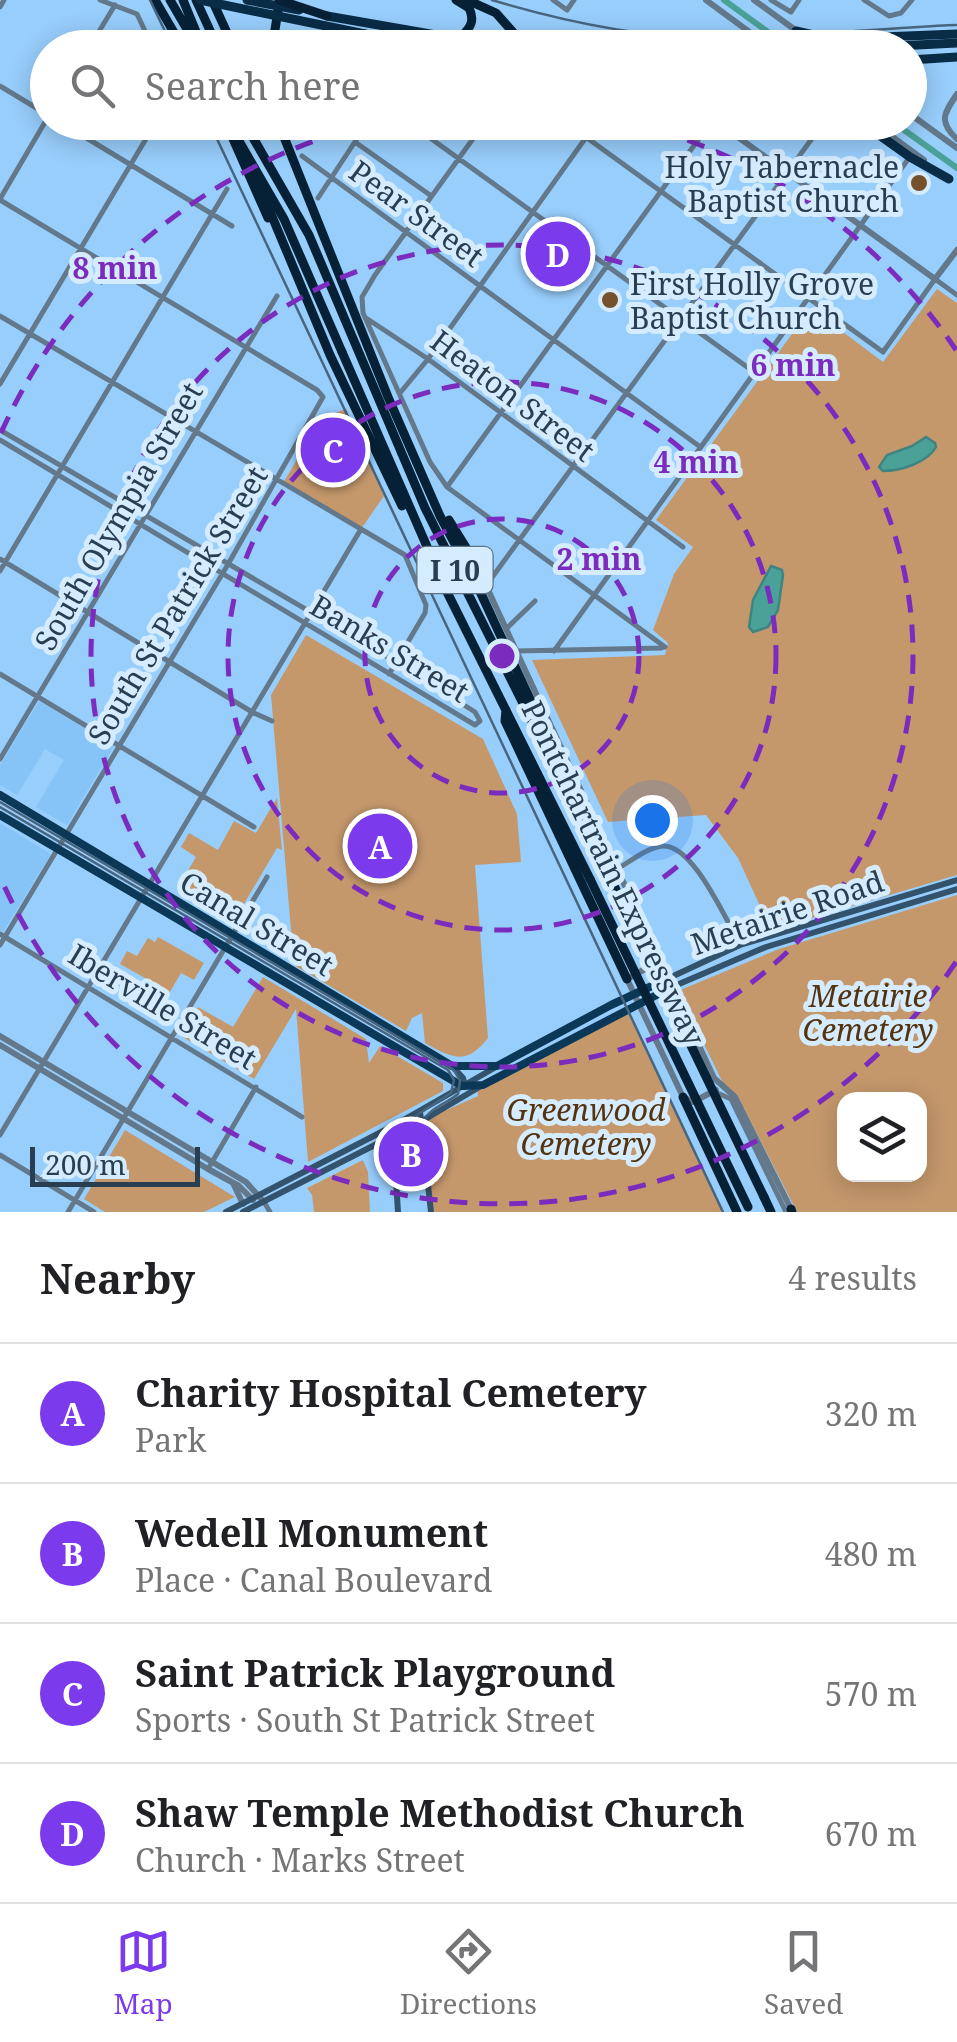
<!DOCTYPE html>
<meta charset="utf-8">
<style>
:root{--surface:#fff;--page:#f6f6f6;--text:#202124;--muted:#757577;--line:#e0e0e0;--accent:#7c3aed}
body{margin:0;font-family:"Noto Serif",serif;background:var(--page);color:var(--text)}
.controls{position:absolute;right:30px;bottom:30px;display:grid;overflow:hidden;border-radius:20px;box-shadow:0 5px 25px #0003}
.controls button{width:90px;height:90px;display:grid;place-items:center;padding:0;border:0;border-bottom:2px solid var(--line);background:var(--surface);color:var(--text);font:50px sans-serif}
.scale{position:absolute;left:30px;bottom:25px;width:170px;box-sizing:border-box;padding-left:10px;border:5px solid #293f51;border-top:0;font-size:28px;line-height:35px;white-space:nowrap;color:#293f51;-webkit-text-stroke:8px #d5ebfe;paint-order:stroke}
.you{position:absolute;left:652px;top:820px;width:35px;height:35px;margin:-25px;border:8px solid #fff;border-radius:50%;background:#1a73e8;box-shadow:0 0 0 15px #1a73e833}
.badge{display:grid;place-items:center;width:65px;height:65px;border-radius:50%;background:var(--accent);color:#fff;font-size:32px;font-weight:700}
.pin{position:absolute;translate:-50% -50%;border:5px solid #fff;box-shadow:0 2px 10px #0006}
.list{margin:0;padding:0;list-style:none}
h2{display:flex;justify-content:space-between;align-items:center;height:130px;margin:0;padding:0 40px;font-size:42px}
h2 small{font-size:32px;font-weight:400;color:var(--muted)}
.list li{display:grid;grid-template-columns:65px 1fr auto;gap:30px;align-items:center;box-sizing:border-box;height:140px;padding:0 40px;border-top:2px solid var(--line)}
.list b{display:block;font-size:38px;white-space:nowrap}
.list p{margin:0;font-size:32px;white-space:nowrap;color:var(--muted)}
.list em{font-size:32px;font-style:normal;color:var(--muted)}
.icon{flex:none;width:55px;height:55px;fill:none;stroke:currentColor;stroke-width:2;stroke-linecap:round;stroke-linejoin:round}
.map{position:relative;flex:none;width:957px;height:1212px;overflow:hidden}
.search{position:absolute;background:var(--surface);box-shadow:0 5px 25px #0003;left:30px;right:30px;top:30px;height:110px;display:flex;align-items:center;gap:25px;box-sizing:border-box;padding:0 35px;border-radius:55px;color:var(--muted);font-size:38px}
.sheet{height:690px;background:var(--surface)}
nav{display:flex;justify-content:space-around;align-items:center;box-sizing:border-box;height:140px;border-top:2px solid var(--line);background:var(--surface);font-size:28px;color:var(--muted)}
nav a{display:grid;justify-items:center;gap:5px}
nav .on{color:var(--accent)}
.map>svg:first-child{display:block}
.built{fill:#86c3f6}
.green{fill:#c5986c;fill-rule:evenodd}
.water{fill:#4aa197;stroke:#408482;stroke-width:2.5}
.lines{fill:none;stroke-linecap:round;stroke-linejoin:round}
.canal{stroke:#4aa197;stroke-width:6}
.minor{stroke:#63798b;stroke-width:5}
.tertiary{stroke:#63798b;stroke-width:6}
.secondary{stroke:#33536d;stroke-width:6}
.primary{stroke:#0c3858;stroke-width:8}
.trunk{stroke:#092c47;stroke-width:9}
.motorway{stroke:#062136;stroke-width:9}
.tram{stroke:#47657f;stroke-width:2.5}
.rail{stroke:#47657f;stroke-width:2.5}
.tertiary-bridge{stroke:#63798b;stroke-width:6}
.trunk-bridge{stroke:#092c47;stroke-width:9}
.motorway-bridge{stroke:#062136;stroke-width:9}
.ring{fill:none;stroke:#7b2cbf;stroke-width:5;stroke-dasharray:18 12}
.poi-dot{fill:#76522c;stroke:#d5ebfe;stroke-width:4}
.labels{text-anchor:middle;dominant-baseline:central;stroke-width:10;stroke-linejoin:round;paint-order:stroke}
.shield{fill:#d5ebfe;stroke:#5d7385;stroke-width:2.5}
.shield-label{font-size:28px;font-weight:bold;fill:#293f51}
.poi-label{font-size:30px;fill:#293f51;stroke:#d5ebfe;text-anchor:end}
.street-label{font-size:30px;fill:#293f51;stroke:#d5ebfe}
.park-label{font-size:30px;font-style:italic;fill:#54330e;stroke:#d5ebfe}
.centre{fill:#7b2cbf;stroke:#d5ebfe;stroke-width:5}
.ring-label{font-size:30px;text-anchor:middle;font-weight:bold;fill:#7b2cbf;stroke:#d5ebfe;stroke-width:10;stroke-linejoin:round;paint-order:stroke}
</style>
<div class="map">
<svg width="957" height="1212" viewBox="0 0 957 1212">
<rect width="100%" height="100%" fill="#98cefc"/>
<path class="built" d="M39,701l75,45 -47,79 -31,-18 28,-47 -19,-11 -28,46 -17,-10v-20z
M0,823l51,31 -48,78 -3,-1z"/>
<path class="green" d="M937,289l20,14v572l-186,55 -33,-72 -32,-43 -98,7 -76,-162 133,-5 3,-12 -15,-13 21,-56 19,-27 -37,-27 155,-212 72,54z
M346,409l38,87 -23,33 -78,-46 39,-65z
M306,635l177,104 34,75 4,48 -46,3 13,173c-22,28 -36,20 -63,5l-3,-30 -10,5 -6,13 -112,-66 -23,-270z
M277,798l5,52 -5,-2 -42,71 -56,-33 17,-29 -15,-10 8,-14 29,17 16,-29 22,12z
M957,895v317h-160l-60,-117 -13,-10 -46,-94 101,-42zM844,1100h76v74h-76z
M158,937l46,26 -10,17 -13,-7 -11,19 -50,-28 7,-13 10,5 11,-18 7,4z
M263,977l103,62 3,24 11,-17 63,37v8l-135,71 -12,-153 -42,70 -73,-43 17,-29 35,20z
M626,1009l97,203h-292l-9,-91 56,-25 -1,-8z
M125,1130l110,67 -31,15h-99l-21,-13z
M363,1160l5,12 2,40h-56l-2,-17 -5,-7z"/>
<path class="water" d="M926,437l9,6 1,4c-9,16 -36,24 -53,24l-4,-4 8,-12 25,-9z
M771,566l11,4 1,5 -5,35 -10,17 -15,5 -4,-5 4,-27z"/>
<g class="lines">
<path class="canal" d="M724,0l66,48
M893,122l64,46"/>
<path class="minor" d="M100,0l37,14 16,34
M553,0l14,10 7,-10
M771,0l20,12 8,-12
M864,0l25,16 12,-3 11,-13
M0,7l4,-7
M89,48l26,-43
M0,86l48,29
M60,122l172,104
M408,122l346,250
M485,122l-110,153 -13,22 1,16 67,149 17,25 218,160
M565,122l318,230 52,-73 22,16
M355,142l75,53
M302,156l397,290
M318,198l50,-76
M0,199l48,-82
M0,200l317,190 6,7 -96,169 -227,379
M0,316l405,239 21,50 -1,8 -36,61
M366,318l62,41 255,188
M0,384l156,-262
M400,393l28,-34 169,-237
M0,430l396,232 79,50 5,9 -5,4 -475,-285
M447,487l264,-365
M0,559l252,153 20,9
M0,571l227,-382
M488,583l336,-461
M506,629l29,-28
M516,651l146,-3
M554,651l355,-493
M0,674l254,153
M0,759l277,-463
M619,868c13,-8 28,-20 43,-22 28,-3 58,62 70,83
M0,934l302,183
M715,1092l16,7 55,113
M0,1135l361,-606
M0,1155l94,57
M208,1169l48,-82
M264,1202l6,10
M68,1212l199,-335"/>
<path class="tertiary" d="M957,94c-13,19 -19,28 0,45
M910,114l47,34
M717,122l218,157 22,-29
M872,122l52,38
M488,583l1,9 225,486 21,19 56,112
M656,963l-29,16 56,118 10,5 23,-12
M0,1036l246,146 18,20
M0,1045l208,124 31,17 14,14
M233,1183l10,21"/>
<path class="secondary" d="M669,978l71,-33 217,-65
M672,987l94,-40 191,-58
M452,1066l11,12 2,9
M420,1112l11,100
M393,1133l5,79
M226,1212l167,-86 103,-59
M243,1212l179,-91 59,-35"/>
<path class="primary" d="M0,795l452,271h45l114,-61 58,-27
M0,815l462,271 21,-1 189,-98"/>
<path class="trunk" d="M327,16l184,32
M365,34l59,14
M857,48l100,-5
M910,60l47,-3
M861,122l49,35 39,22"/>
<path class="motorway" d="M155,0l28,48
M170,0l28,48
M183,0l18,44
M196,0l22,48
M212,0l22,48
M456,0l13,8c7,14 0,21 -10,31
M467,0l29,13 31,35
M272,48l6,-37
M244,122l65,113 116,273 179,357
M278,122l110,275 52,119 37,69 91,196
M230,132l38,86
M256,178l74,177 72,151
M342,352l104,238 144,289
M449,520l39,63
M506,710l-1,11 122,258
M683,1097l54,115
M764,1197l7,15
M791,1209l1,3"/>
<path class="tram" d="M0,802l454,268 6,11 -2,13c-9,8 -28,14 -33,25 -8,15 4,33 -4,49l-10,4 -10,-5 -5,-32 7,-11 48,-31 3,-13 -6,-10 -448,-263"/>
<path class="rail" d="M150,0l23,48
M492,0c70,21 146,37 219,38 82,0 164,-10 246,-13
M209,122l514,1090"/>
<path class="tertiary-bridge" d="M706,0l65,48
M754,0l66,48"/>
<path class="trunk-bridge" d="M200,0l165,34
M247,0l52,10
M796,31l35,8 126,-5"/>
<path class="motorway-bridge" d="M279,0l48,16
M228,122l56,97 58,133
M604,865l160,332
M590,879l158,328"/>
</g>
<g class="ring">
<circle cx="502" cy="656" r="137"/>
<circle cx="502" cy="656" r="274"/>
<circle cx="502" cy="656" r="411"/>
<path d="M956 962A548 548 0 0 1 1 879M1 433A548 548 0 0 1 374 123M630 123A548 548 0 0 1 956 350"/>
</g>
<g class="poi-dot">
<circle cx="919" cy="183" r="10"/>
<circle cx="610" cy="300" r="10"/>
</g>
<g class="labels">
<rect class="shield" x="417.5" y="547" width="75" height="46" rx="8"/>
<g class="shield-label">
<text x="455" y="570">I 10</text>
</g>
<g class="poi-label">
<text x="899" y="166">Holy Tabernacle<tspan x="899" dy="34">Baptist Church</tspan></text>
<text x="630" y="283" text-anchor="start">First Holly Grove<tspan x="630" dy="34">Baptist Church</tspan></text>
</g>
<g class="street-label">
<text transform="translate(417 213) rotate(36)">Pear Street</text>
<text transform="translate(513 395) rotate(37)">Heaton Street</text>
<text transform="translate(118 516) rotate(-60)">South Olympia Street</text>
<text transform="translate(177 605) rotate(-59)">South St Patrick Street</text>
<text transform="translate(390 648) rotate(31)">Banks Street</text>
<text transform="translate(614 873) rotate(64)">Pontchartrain Expressway</text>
<text transform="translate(787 912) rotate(-19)">Metairie Road</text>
<text transform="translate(257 923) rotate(31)">Canal Street</text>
<text transform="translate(163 1006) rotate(31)">Iberville Street</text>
</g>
<g class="park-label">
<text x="868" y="995">Metairie<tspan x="868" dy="34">Cemetery</tspan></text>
<text x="586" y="1109">Greenwood<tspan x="586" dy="34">Cemetery</tspan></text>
</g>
</g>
<circle cx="502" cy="656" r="15" class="centre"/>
<g class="ring-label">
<text x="115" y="279">8 min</text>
<text x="793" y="376">6 min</text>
<text x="696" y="473">4 min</text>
<text x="599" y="570">2 min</text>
</g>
</svg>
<div class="controls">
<button><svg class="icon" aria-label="layers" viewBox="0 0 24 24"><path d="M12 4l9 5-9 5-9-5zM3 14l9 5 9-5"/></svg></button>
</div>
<div class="scale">200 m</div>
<div class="you"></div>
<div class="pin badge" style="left:380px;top:846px">A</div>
<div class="pin badge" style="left:411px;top:1154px">B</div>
<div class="pin badge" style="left:333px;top:450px">C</div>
<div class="pin badge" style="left:558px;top:254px">D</div>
<div class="search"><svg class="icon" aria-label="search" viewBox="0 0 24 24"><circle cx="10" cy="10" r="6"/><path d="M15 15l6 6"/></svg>Search here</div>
</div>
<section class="sheet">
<h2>Nearby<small>4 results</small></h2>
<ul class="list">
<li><span class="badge">A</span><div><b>Charity Hospital Cemetery</b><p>Park</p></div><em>320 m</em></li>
<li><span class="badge">B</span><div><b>Wedell Monument</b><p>Place · Canal Boulevard</p></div><em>480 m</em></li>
<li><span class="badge">C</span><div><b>Saint Patrick Playground</b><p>Sports · South St Patrick Street</p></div><em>570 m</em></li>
<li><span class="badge">D</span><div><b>Shaw Temple Methodist Church</b><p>Church · Marks Street</p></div><em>670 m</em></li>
</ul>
</section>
<nav>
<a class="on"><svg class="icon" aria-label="map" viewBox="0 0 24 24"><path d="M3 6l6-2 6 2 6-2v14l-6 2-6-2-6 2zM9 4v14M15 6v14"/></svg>Map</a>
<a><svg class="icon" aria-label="directions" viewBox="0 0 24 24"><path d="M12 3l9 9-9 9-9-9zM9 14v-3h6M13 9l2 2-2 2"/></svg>Directions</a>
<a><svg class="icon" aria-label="saved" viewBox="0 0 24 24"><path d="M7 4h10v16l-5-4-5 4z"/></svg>Saved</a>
</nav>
